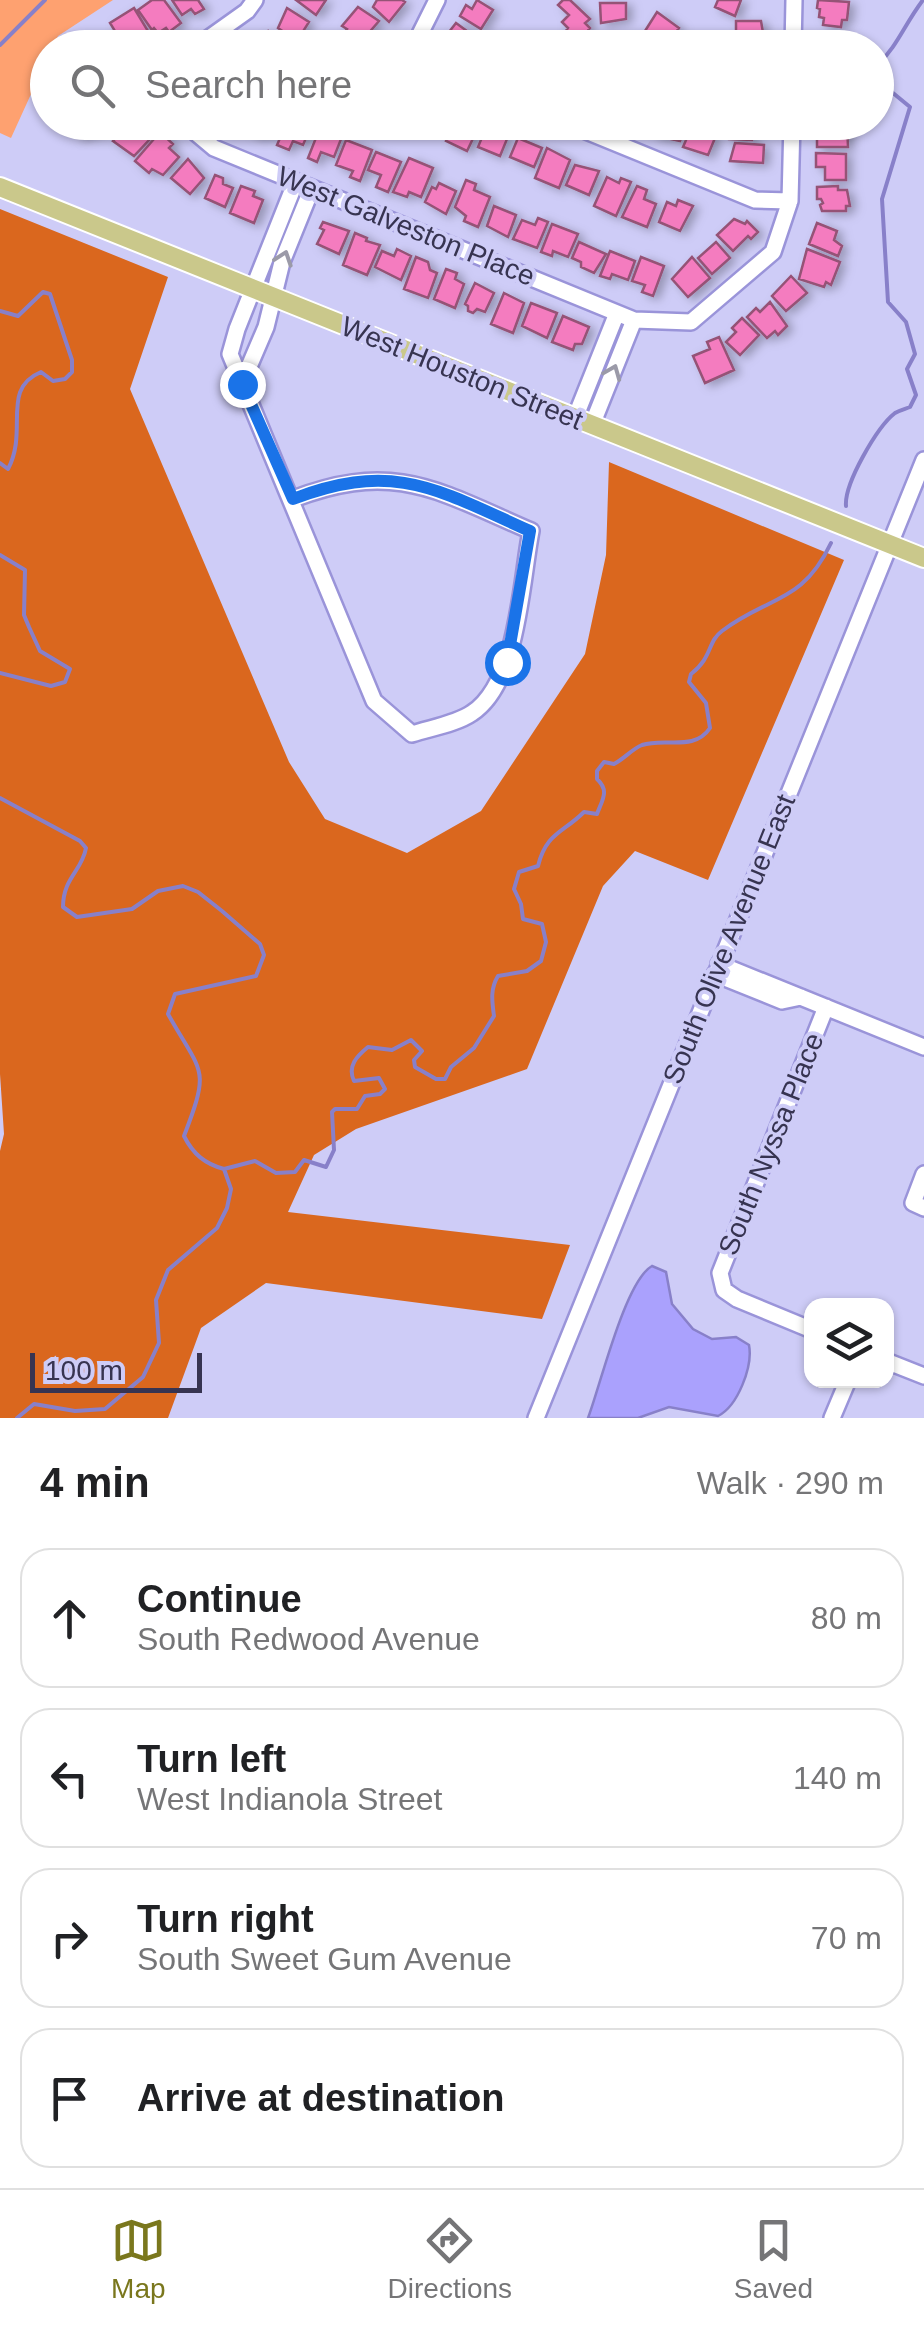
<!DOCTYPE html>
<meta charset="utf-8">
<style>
:root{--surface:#fff;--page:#f2f2f2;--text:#202124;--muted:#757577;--line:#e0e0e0;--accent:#7a771d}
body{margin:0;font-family:Arial,sans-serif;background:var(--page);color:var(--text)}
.controls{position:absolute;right:30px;bottom:30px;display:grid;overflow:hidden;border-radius:20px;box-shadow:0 2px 8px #0004}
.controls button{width:90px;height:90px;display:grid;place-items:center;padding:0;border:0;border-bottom:2px solid var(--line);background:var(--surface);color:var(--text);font:50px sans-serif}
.scale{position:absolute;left:30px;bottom:25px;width:172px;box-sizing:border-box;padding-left:10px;border:5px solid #373451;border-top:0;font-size:28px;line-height:35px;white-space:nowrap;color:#373451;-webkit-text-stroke:8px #ceccf7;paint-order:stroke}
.stop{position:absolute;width:30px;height:30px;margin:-22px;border:8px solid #1a73e8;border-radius:50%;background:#fff}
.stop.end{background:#1a73e8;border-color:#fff;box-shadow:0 2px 10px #0008}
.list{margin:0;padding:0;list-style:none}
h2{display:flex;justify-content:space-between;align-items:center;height:130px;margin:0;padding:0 40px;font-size:42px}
h2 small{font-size:32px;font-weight:400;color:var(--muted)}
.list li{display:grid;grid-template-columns:65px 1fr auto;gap:30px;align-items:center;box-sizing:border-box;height:140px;margin:0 20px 20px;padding:0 20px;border:2px solid var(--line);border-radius:30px}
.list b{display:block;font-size:38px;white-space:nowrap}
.list p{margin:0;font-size:32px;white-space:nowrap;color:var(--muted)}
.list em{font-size:32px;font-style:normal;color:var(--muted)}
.icon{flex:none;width:55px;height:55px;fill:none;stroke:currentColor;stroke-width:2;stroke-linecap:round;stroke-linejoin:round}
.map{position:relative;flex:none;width:924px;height:1418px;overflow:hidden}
.search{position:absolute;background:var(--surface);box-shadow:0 2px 8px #0004;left:30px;right:30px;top:30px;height:110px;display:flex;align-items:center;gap:25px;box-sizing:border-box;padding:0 35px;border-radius:55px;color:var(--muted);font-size:38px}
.sheet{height:770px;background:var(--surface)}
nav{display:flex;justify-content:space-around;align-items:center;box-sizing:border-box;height:140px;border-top:2px solid var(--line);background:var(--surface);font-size:28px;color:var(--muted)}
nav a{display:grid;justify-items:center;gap:5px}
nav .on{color:var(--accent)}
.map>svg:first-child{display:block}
.green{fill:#fea170}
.forest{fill:#da671e}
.water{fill:#aaa1fd;stroke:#8880c9;stroke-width:2.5}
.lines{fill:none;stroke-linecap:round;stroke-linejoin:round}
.stream{stroke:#8880c9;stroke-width:4}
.building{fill:#f47cbf;stroke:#955276;stroke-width:2.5;filter:url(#shadow)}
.minor-casing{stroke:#9a94d9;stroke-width:20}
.major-casing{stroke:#fff;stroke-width:22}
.minor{stroke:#fff;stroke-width:15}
.major{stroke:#cac88b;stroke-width:18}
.oneway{stroke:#9b9aa8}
.route{stroke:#1a73e8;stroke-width:12}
.labels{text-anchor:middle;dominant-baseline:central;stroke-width:8;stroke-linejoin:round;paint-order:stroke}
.street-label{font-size:28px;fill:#373451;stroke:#ceccf7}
</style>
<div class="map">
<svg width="924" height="1418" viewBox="0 0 924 1418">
<defs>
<filter id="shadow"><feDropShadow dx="5.5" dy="3" stdDeviation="5" flood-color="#0004"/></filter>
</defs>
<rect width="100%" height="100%" fill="#ceccf7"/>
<path class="green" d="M0,0h113l-55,36 -5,11 -5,1 -1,11 -36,79 -11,-5z"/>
<path class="forest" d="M0,209l168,68 -38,112 159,373 36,57 82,34 74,-42 104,-157 21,-99 3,-93 235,98 -136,320 -73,-29 -32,35 -76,183 -171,60 -42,26 -26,57 282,33 -28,74 -276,-36 -65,45 -33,90h-168v-267l4,-17 -4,-60z"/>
<path class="water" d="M652,1266l14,6 6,32 21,25 19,10 24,-2 13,8c4,21 -11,61 -31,71l-49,-9 -31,11h-50c12,-31 37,-137 64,-152z"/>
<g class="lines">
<path class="stream" d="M0,45l45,-45
M876,67c23,-23 28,-42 47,-67
M0,311l18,5 25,-24 7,2 22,66v12l-7,7 -12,2 -12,-9c-41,17 -12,58 -33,97l-8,-6
M846,506c-2,-22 31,-79 49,-93 5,-3 10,-4 15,-6l6,-12 -9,-26 8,-15 -9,-32 -18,-20 -6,-103 28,-92 -34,-28
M0,555l25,15 -1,45 5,12 11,24 30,18 -5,13 -14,4 -51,-13
M0,798l80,43 6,7c-4,23 -23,30 -23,59l14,10 55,-8 26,-18 25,-5 15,6 24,19 38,33 4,11 -8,21 -81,18 -7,20c34,61 43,52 16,122 9,18 21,28 40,33l7,20 -4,19 -10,20 -49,42 -12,30 3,43 -16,34 -38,32 -30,2 -41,-7 -17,14
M224,1169l31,-8 21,12 19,-1 9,-12 22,7 8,-17 -2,-38 3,-3h22l8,-13 15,-2 5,-5 -6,-11 -25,3c-7,-15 3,-25 14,-34l24,3 19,-10 11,11 -8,9 1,7 21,12h9l6,-12 23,-19 20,-32c-2,-15 -4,-27 4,-40l29,-5 14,-10 5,-19 -4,-18 -19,-5 -2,-15 -7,-15 5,-17 19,-6c8,-33 25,-33 46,-54l13,2c5,-14 13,-23 0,-35v-8l7,-9 10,2c10,-5 18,-15 28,-19 23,-8 52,7 68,-17l-4,-25 -17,-21 2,-8c22,-17 16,-32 31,-43 48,-36 80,-27 109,-88"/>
</g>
<path class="building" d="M152,0h12l17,23 -12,9 -3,-4 -8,5 -4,-5 -2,2 -14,-20z
M172,0h26l6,9 -9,5 -4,-5 -9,6z
M296,0h30l-10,15z
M377,0h25l3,2 -16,20 -16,-15z
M477,0l16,10 -12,19 -21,-13 6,-11 6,4z
M563,0h7l20,19 -5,4 5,5 -15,18 -12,-11 5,-7 -6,-6 7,-7 -11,-10z
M718,0h23l-6,16 -20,-9z
M818,0l31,2 -2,18h-5l-1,7 -18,-2 1,-7 -5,-1 1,-8 -3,-1z
M600,3h26v16l-25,4z
M358,7l21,14 -19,22 -16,-10 3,-4 -5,-3z
M134,8l20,33 -12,7 -3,-7 -15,5 -14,-23z
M287,8l22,14 -12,19 -19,-13z
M657,12l22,16 -13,18 -21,-15z
M736,21h25l4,23h-29z
M456,23l26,19 7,5 -38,1 -9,-7z
M268,31l11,17h-29l-2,-4z
M73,122h34l1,4 -29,11z
M253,122h28l-8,14 -10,-4 -2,5 -12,-5z
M287,122h26l-10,23 -10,-4 -4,9 -12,-5z
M454,122h18l-1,4 7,2 -11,23 -21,-10z
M658,122h27l2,2 -7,17 -27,-6z
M729,122h34v7h-11v11l-23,-1z
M693,124l18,8 -2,3 6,3 -7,17 -25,-8z
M847,124l1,23h-31v-14h6v-8z
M321,125l22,9 -9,23 -13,-5 -4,10 -9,-4z
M487,125l15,6 -2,5 7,3 -7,17 -22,-9z
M126,127l9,9 5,-6 10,9 -16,17 -21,-15z
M160,132l13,12 -4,4 10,9 -16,18 -11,-6 -3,4 -14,-12z
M518,138l24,10 -8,19 -24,-10z
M346,140l26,10 -12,31 -10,-4 3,-6 -17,-6z
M735,143l29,2 -1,18 -33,-2z
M547,148l23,12 -11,28 -24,-10z
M376,152l25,10 -13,30 -12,-5 5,-12 -13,-5z
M816,153l30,1v26h-21v-13h-9z
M409,158l24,10 -12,29 -12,-5 -2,5 -14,-5z
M188,159l16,19 -14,16 -19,-16z
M575,165l24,6 -10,24 -23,-10z
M215,175l8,3v6l10,4 -8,19 -20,-9z
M607,177l12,6 2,-5 10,4 -15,34 -22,-10z
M466,180l10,4 -2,6 16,7 -12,30 -14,-6 2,-5 -11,-9z
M439,183l17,8 -10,23 -21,-12 7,-15 4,2z
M241,186l14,5 -2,5 10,4 -9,23 -24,-10z
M637,186l10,4 -3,9 12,5 -9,23 -25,-10z
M838,186v4h9l3,16h-4v5h-24l-2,-6 3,-2 -2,-4h-4v-12z
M678,200l15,6 -13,25 -21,-9 8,-20 9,4z
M494,206l22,9 -8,22 -21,-11z
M538,218l10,4 -11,26 -24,-9 9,-19 13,5z
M734,219l11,5 2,-3 11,11 -7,7 -3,-3 -15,15 -16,-16z
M323,222l26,9 -10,23 -22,-10 7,-14 -4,-2z
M817,223l20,8 -3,9 8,6 -4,10 -29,-12z
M552,224l26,10 -10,23 -15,-6 -1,5 -11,-4z
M355,233l12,5 -1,3 14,4 -13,30 -24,-10z
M579,242l27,12 -12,19 -13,-6v-5l-9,-4z
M716,242l14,16 -18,16 -14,-16z
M397,249l14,7 -10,24 -26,-13 7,-16 12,5z
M807,249l33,13 -9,23 -5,-3 -2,5 -25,-8z
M610,251l25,10 -7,19 -16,-6 -2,5 -10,-3z
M416,257l12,5 2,8 7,3 -9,25 -24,-9z
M641,257l23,9 -11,30 -11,-4 3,-7 -13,-4z
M692,257l18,21 -22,19 -16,-18z
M446,269l11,4 -2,6 9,5 -9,24 -21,-9z
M791,276l16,17 -21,18 -14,-15z
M475,283l19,10 -9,19 -8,-3 -4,4 -5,-2v-5l-3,-2z
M504,293l20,10 -11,30 -22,-9z
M770,302l17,24 -9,9 -3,-4 -8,7 -20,-21 9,-9 4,4z
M531,303l26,10 -10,25 -25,-12z
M563,316l26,11 -7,17h-7l-2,6 -21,-8z
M742,318l17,17 -19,20 -14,-13 10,-10 -4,-4z
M719,337l15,33 -29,13 -12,-27 17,-7 -3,-7z"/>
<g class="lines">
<g class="minor-casing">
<path id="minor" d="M195,48l52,-37 8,-11
M413,48l24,-48
M793,48l1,-48
M183,122l31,26 420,172 57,2 82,-70 17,-51 2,-79
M564,122l191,78 35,1
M242,383l24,-56 16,-65 30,-74
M575,418l42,-105
M592,425l42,-105
M293,499c102,-39 145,-8 238,32 -10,51 -13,152 -59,182 -16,11 -42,15 -60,21l-38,-33 -144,-347 7,-25 59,-148
M719,964l205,83
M715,974l67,27 19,-4
M924,1174l-11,29 11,5
M812,1330l-75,-31 -13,-9 -4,-17 106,-266
M886,1361l38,15
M536,1418l388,-958
M832,1418l16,-38"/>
</g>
<g class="major-casing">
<path id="major" d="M0,187l924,371"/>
</g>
<use href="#minor" class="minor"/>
<use href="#major" class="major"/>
</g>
<defs><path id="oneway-chevron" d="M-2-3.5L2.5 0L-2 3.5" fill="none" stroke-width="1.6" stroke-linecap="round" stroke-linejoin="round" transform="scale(2.5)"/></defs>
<g class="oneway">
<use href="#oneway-chevron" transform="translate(284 258) rotate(-71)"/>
<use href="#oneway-chevron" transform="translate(613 372) rotate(-68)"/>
</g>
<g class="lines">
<path class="route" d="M242,384l51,115c102,-39 145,-9 237,32l-23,131"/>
</g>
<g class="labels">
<g class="street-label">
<text transform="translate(406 226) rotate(22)">West Galveston Place</text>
<text transform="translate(462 373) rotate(22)">West Houston Street</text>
<text transform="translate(729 939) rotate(-68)">South Olive Avenue East</text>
<text transform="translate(771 1144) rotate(-68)">South Nyssa Place</text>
</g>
</g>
</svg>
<div class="controls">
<button><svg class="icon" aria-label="layers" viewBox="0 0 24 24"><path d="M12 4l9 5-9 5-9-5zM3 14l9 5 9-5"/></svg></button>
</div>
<div class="scale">100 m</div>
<div class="stop" style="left:507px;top:662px"></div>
<div class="stop end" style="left:242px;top:384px"></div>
<div class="search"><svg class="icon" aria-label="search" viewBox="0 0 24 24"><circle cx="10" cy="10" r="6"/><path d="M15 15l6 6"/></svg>Search here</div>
</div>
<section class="sheet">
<h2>4 min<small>Walk · 290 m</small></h2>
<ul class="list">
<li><svg class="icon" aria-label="ahead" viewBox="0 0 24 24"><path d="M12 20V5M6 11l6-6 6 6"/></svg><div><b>Continue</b><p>South Redwood Avenue</p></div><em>80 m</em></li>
<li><svg class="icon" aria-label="left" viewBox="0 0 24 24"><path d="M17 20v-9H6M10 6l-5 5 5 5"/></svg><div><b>Turn left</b><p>West Indianola Street</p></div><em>140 m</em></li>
<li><svg class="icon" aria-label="right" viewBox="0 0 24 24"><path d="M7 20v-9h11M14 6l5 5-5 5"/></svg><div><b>Turn right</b><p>South Sweet Gum Avenue</p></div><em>70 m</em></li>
<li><svg class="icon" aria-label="arrive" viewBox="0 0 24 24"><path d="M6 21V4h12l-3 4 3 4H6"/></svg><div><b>Arrive at destination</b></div></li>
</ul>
</section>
<nav>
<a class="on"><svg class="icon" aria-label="map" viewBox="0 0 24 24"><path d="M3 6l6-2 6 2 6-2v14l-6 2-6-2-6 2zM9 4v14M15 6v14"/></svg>Map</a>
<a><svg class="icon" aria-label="directions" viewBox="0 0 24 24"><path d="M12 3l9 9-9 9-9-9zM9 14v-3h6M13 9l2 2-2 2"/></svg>Directions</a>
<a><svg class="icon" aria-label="saved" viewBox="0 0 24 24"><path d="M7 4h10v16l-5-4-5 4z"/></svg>Saved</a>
</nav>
